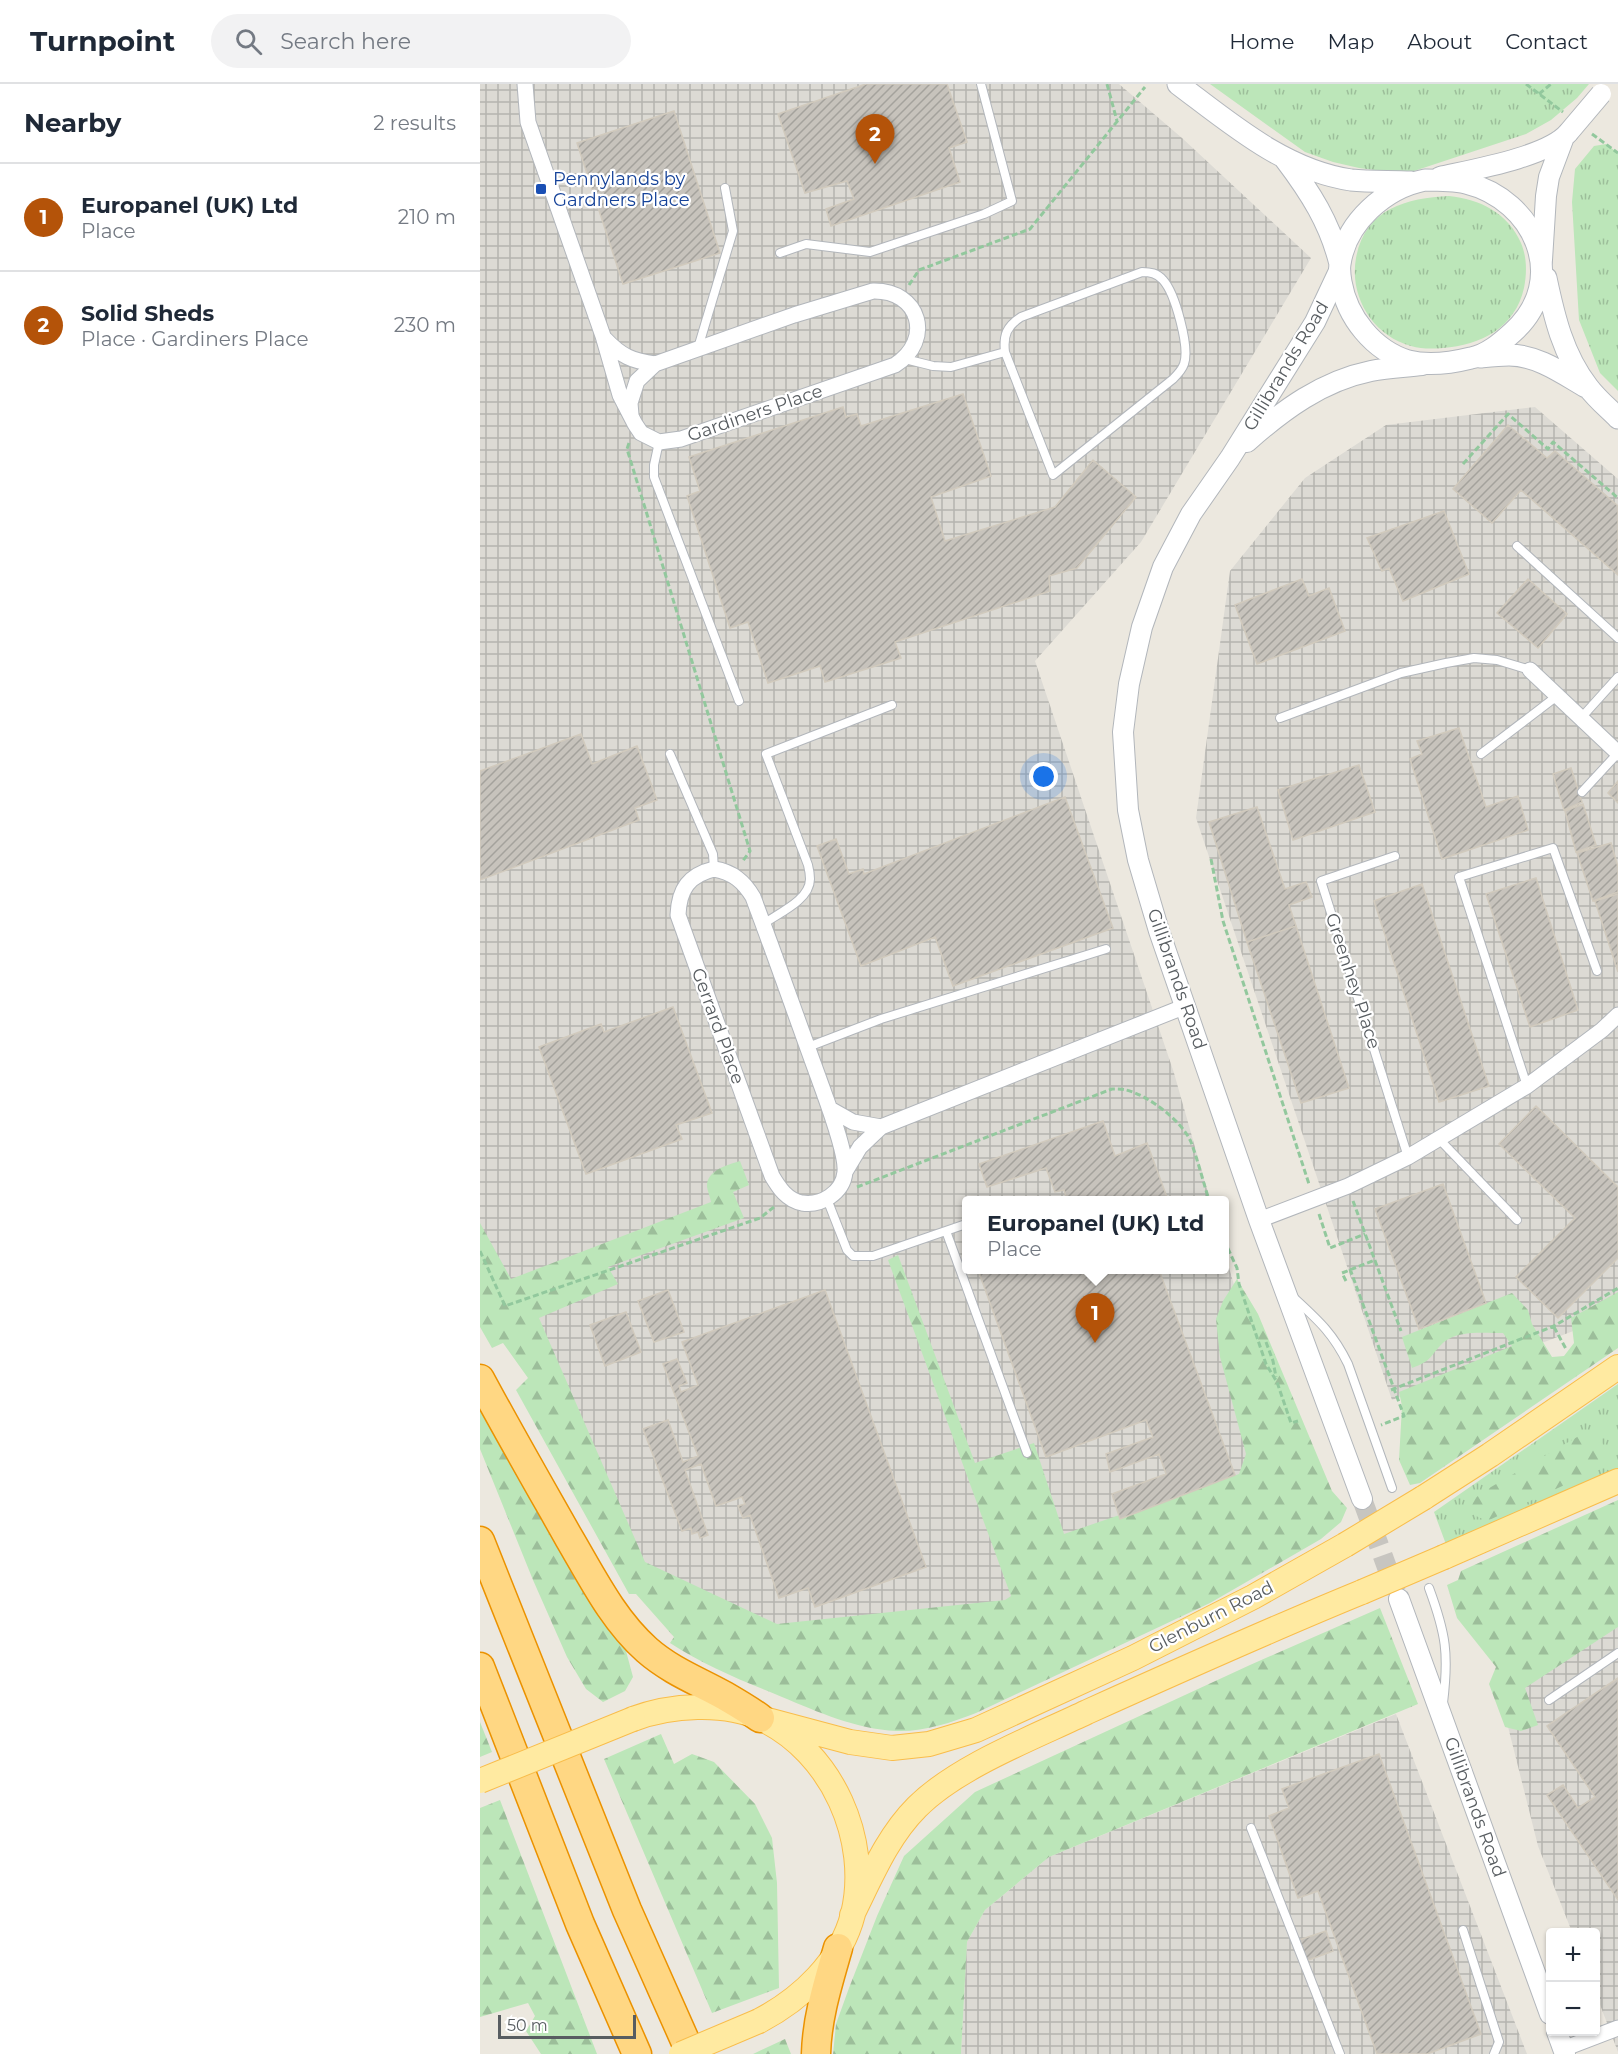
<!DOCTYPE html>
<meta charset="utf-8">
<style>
:root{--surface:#fff;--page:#f2f2f3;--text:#1f2937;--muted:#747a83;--line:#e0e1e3;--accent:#b45309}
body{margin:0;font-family:Montserrat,sans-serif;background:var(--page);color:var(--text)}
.controls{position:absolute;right:18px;bottom:18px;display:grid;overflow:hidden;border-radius:6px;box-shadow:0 2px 4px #0004}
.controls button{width:54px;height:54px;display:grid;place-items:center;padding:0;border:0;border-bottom:2px solid var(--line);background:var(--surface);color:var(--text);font:30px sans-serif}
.scale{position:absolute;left:18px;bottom:15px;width:138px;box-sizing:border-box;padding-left:6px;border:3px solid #585d61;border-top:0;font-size:16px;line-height:21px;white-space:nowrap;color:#585d61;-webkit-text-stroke:4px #fff;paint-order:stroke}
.you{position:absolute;left:564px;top:693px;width:21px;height:21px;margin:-15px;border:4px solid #fff;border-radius:50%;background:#1a73e8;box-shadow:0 0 0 9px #1a73e833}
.badge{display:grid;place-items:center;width:39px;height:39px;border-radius:50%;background:var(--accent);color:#fff;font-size:20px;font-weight:700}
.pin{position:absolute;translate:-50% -50px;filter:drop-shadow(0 2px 3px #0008)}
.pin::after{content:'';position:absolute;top:32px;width:21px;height:18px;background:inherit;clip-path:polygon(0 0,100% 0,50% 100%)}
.popup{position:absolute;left:482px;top:1112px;width:267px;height:78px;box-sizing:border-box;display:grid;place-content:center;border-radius:6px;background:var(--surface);filter:drop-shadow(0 2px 4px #0005);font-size:20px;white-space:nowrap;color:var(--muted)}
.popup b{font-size:22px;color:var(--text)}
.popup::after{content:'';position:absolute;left:50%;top:100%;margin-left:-12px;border:12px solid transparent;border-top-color:var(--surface)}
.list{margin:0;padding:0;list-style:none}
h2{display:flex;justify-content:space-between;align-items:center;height:78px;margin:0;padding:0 24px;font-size:26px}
h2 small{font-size:20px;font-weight:400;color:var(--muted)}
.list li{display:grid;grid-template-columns:39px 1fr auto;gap:18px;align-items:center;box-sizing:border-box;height:108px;padding:0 24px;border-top:2px solid var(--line)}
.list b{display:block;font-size:22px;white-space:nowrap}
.list p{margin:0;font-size:20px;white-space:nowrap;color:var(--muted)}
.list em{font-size:20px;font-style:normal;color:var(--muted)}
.icon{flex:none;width:33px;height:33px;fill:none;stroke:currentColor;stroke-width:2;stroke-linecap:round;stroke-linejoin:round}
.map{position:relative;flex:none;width:1138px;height:1970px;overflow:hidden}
header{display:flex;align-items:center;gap:36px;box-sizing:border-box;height:84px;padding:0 30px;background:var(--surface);border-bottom:2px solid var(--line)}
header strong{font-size:28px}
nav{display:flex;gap:33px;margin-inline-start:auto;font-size:21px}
.search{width:420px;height:54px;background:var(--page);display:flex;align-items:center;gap:15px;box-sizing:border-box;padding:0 21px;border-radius:33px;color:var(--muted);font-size:22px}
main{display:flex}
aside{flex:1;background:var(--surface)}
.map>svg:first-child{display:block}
.industrial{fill:url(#industrial-grid)}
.grass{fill:url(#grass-tufts)}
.forest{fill:url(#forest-firs)}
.building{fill:url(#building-hatch);stroke:#d1cabd;stroke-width:1.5}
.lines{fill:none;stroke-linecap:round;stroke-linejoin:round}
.tertiary-tunnel{stroke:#c7c5c0;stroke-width:20;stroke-dasharray:20 10;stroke-linecap:butt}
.service-casing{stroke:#b2b6bb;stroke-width:10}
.minor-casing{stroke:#b2b6bb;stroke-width:17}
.tertiary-casing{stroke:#b2b6bb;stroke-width:22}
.secondary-casing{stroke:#b3b7bd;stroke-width:23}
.primary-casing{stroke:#f9bd4b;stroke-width:26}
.motorway-casing{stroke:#eb9200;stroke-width:31}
.path{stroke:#92c89d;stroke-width:3;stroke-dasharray:6 3;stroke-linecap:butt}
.service{stroke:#fff;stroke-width:8}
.minor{stroke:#fff;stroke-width:15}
.tertiary{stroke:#fff;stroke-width:20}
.secondary{stroke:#fff;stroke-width:21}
.primary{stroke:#ffeaa1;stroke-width:24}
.motorway{stroke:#ffd783;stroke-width:28}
.tertiary-bridge-casing{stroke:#b2b6bb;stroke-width:22;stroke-linecap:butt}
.primary-bridge-casing{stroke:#f9bd4b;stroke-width:26;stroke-linecap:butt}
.tertiary-bridge{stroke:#fff;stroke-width:20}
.primary-bridge{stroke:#ffeaa1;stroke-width:24}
.transit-dot{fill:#1a4fb4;stroke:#fff;stroke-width:2}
.labels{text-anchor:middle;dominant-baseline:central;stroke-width:4.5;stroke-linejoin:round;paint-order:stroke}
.transit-label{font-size:18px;fill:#164399;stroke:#fff;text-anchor:start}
.street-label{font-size:18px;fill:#585d61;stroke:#fff}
</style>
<header>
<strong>Turnpoint</strong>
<div class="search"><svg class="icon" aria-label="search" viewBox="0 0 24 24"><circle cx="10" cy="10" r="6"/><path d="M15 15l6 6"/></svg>Search here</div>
<nav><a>Home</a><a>Map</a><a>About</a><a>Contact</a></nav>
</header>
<main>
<aside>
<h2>Nearby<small>2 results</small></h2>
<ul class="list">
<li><span class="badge">1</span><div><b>Europanel (UK) Ltd</b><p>Place</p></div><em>210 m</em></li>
<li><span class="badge">2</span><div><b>Solid Sheds</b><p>Place · Gardiners Place</p></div><em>230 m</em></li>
</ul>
</aside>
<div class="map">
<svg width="1138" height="1970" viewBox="0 0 1138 1970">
<defs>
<pattern id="industrial-grid" width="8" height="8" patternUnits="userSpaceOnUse" patternTransform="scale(1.5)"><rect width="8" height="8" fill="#dcdad4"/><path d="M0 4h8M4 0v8" fill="none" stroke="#b5b4af"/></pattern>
<pattern id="grass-tufts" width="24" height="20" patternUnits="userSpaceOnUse" patternTransform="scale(1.5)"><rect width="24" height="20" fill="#bce6b9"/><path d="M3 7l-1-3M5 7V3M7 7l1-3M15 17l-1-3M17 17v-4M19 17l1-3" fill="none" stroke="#9cbe9a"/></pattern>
<pattern id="forest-firs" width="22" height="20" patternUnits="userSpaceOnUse" patternTransform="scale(1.5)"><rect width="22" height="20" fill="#bce6b9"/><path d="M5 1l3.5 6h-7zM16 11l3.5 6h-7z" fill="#9cbe9a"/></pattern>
<pattern id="building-hatch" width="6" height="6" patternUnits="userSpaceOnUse" patternTransform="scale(1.5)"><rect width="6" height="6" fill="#c7c3bc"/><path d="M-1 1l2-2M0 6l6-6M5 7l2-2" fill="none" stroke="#a4a29c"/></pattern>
</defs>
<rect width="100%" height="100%" fill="#ece8df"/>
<path class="industrial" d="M0,0h639l63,54 129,120 -170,284 -106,119 139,412 36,127h-244v70h258v-20l70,245 -287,107 -230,25 -133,-62 -164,-320z
M1055,323l83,72v835l-226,86 -196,-582 34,-247 75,-93 81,-53z
M1138,1523v445l-22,-58v-62h-24l-34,-86 -43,-171z
M916,1630l131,340h-566l6,-112 18,-32 64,-53z"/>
<path class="grass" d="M730,0h379l-12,14 -26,22 -25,14 -121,40 -46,-6 -26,-6 -28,-10z
M1126,60l12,9v238l-18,-18 -21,-53 -7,-118 3,-33 19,-23z
M969,112c31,3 59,17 72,47 6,14 6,30 3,45 -9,40 -43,57 -81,60 -11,1 -22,1 -32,-2 -38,-10 -62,-49 -55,-88 9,-49 50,-60 93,-62z
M1138,1300v85l-169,76 -2,2 -13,-35z"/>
<path class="forest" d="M260,1077l9,24 -16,7 11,26 -136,49 10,17 -79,34 106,244 132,62 228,-24 6,-4 -123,-336 10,-5 77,208 59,-20 30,91 175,-60 7,-20 -26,-97 -4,-38 7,-18 14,-22 21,35 74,177 15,17 -6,14 -20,17 -111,64 -234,110c-26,10 -52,19 -80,18 -40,-2 -78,-19 -114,-34 -39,-16 -77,-31 -112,-54l4,-6 -38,-43h-7l-113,-204 12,-12 -25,-35 -11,5 -12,-21v-104l31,56 200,-77c-1,-5 -3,-10 -4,-15 -1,-17 21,-22 33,-26z
M1138,1208v56l-198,135 -10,2 -11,-25 3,-54 -3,-14 113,-46 -9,-13c-18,0 -45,-3 -59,9 -15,14 -10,18 -32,26l-10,-31 110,-44 16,17 4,14 20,33 12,-1 10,-13 -3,-25z
M0,1317l146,250 7,26 -8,14 -22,11 -17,-13 -19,-32 -34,-77 -53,-131z
M1112,1347l8,6 8,22 -9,10 -112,52 -11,-5 -5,-10 4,-8 16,-11 93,-54z
M1138,1416v127l-93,61 13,37 -17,6 -16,-4 -16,-43 7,-17 -39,-49 -10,-33 11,-5 3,-9z
M900,1524l38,96 -369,153 -64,53 -18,32 -6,112h-128l3,-30 13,-36 28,-72 27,-60 71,-64 275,-127z
M0,1638l12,30 -12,5z
M181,1650l13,30 18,-10 22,8 41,42 17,34 5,45 2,105 -67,25 -108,-254z
M20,1716l97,254h-56l-15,-23 9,-15 -7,-13 -48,14v-209z
M305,1955l6,15h-38z"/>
<path class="building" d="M386,0h81l20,58 -18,6 11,34 -129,44 -5,-17 28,-10 -7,-18 -42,12 -27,-79z
M194,27l46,142 -97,31 -46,-141z
M483,310l28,82 -60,21 14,44 110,-34 38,-47 43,37 -59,71 -28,8 1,15 -155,51 6,16 -76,24 -5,-16 -52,17 -20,-61 -18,6 -43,-132 13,-5 -11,-34 154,-50 3,10 11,-3 4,12z
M1028,341l39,33 8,-7 63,55v69l-97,-85 -29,33 -39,-34z
M964,427l25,63 -66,27 -14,-33 -7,3 -15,-33z
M822,495l7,17 20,-8 16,43 -88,33 -22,-59z
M1048,495l39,35 -29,34 -41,-35z
M979,644l27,79 32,-11 10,34 -86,29 -32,-100 12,-5 -5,-13z
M101,650l11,30 45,-18 20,54 -22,8 4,12 -159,60v-109z
M879,681l16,47 -82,28 -15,-50z
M1091,684l11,34 -18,8 -11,-36z
M1138,697v22l-10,-10z
M585,713l48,131 -160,58 -18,-49 -74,29 -44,-120 19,-7 13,35 14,-5 1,5z
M1103,720l13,41 -20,7 -11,-41z
M777,723l28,82 21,-7 6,15 -23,8 7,21 -49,16 -38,-120z
M1131,759l7,24v25l-25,9 -16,-48z
M1056,794l42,132 -48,17 -44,-133z
M942,800l67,202 -50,16 -65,-201z
M1138,810v78l-23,-71z
M816,842l53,162 -48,15 -54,-161z
M193,923l39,106 -36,12 6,14 -96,35 -47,-127 62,-23 3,8z
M1056,1022l82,81v71l-60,60 -42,-41 59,-59 -76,-74z
M623,1037l12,35 32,-13 21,57h-101l-3,-10 -9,2 -9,-24 -59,19 -8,-23z
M963,1100l43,119 -67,26 -44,-120z
M498,1186h181l76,205 -115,44 -8,-25 54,-20 -7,-20 -49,18 -4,-18 47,-17 -7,-17 -100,37z
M188,1206l16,42 -30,10 -16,-41z
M345,1206l101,277 -111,40 -7,-19 -29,10 -29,-83 -7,3 -5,-12 7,-2 -3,-7 -26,9 -15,-42 -16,6 23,65 -8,3 -2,-6 -6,2 -1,-6 -9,3 -39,-102 25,-9 15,42 15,-6 -35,-92 14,-5 10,24 -8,3 2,6 17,-7 -16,-43z
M146,1228l15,40 -36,14 -15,-41z
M1138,1594v222l-71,-105 16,-10 15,23 17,-11 -48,-71z
M899,1670l102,280 -54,20h-50l-59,-163 -20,7 -29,-82 20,-8 -7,-19z
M846,1847l7,20 -27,10 -7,-21z"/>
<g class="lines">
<path class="tertiary-tunnel" d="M882,1415l34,93"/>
<g class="service-casing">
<path id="service" d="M300,169l26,-9 64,8 114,-38 28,-13 -31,-117
M662,188c8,0 15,1 21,8 12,13 27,67 21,84 -2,6 -6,10 -11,15l-120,96 -48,-123c-2,-17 2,-26 16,-35z
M218,264l35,-117 -8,-43
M425,275l28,7 18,1 54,-15
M179,358l-5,23v12l85,224
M1037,462l101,92
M800,634l121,-45 45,-10 28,-5 23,2 33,10
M1101,634l37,-41
M190,670l43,100 1,15
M1001,670l76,-58
M1102,708l36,-39
M915,772l-74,25 87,276
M283,840c16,-11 47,-24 47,-45 0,-4 -1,-10 -2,-14l-42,-111 126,-49
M328,963l73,-28 225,-70
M1047,1002l-68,-209 94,-29 44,123
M958,1054l79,82
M347,1115l20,51 6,6h20l93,-32
M466,1147l81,222
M813,1213c25,23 40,36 55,67l44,124
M949,1504c17,46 20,66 14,115
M1069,1616l69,-47
M771,1744l89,226
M983,1846l36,112 -5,12"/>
</g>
<g class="minor-casing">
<path id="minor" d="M45,0l3,38 75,214 17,59 15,29 6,9 18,9 22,-3 214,-74c39,-25 25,-75 -22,-74l-79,24 -139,49 -18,17 -7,22 1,12
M125,255c16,17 27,22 50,25
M1050,586l88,83
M234,785c19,3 30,13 39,28 23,61 44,122 66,182 7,20 28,74 26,93 -2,21 -24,34 -43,31 -15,-3 -23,-15 -30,-27l-94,-261c1,-26 11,-40 36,-46z
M350,1025l23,13 28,5
M365,1088l15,-25 21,-20 305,-121
M779,1136l89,-34 60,-29 119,-71 75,-56 16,-15
M1083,1965l55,-21"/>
</g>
<g class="tertiary-casing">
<path id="tertiary" d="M960,93c31,-7 107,-20 128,-44
M1062,176l4,-64 3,-19 15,-40
M859,187l-24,51 -85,136 -39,56 -28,53 -21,60 -13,57 -6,48 5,78 10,50 21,71 100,289 103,279
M767,358c36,-32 75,-61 124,-71 16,-3 34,-4 51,-6
M919,1515l151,415
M1077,1948l8,22"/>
</g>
<g class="secondary-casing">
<path id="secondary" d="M698,0c52,39 106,86 173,96 19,2 40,1 60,2
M805,75c25,33 45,64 55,105
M945,96c14,0 28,0 41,3 69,17 104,97 47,149 -12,11 -26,23 -42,26 -20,5 -43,8 -63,3 -35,-11 -61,-44 -67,-79 -1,-6 -2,-12 -1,-18 6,-42 45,-76 85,-84z
M1066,194c8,38 17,77 42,109 8,11 20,21 30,31
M1000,273c10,-1 19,-2 29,-2 28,0 53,18 77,32"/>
</g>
<g class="primary-casing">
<path id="primary" d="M943,1414l67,-43 128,-88
M964,1473l174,-76
M153,1635c37,-14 92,-18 129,0 70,33 109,121 91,195 -12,48 -52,85 -94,107
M284,1635l86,23 42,6 37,-4 47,-14 157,-72 120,-61 92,-52
M372,1831c19,-38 35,-78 65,-108 41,-41 118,-70 170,-95 91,-41 182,-82 275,-120"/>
</g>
<g class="motorway-casing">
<path id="motorway" d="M0,1295c29,54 59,106 89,159 23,39 44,82 78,112 24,21 51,31 78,46 12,7 24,14 35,22
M0,1457l147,369 64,144
M0,1583l100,257 57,130
M336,1970c1,-37 12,-71 22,-106"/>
</g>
<path class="path" d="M627,0l10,37
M1046,0l37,28
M1059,10l12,-10
M1112,50l26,19
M429,201l10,-15 111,-41 115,-142
M149,359l-2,6 123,402 -8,11
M983,380l45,-50 40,35 5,-7 65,56
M731,775l12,62 86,263
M377,1103l255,-98c5,0 10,0 14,1 22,5 56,31 65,52 7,19 12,39 18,58
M873,1117l48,130
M839,1130l11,34 35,-14
M744,1156l13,28 2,16 27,80 11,18 14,41 7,-2
M0,1167l25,55 255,-88 14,-11
M870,1185l54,147 -23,9
M866,1197l-4,-8 33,-13
M1074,1243l12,22
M786,1258l7,19 3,16
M911,1306l163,-64 64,-38"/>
<use href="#service" class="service"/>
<use href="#minor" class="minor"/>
<use href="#tertiary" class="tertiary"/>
<use href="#secondary" class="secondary"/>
<use href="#primary" class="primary"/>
<use href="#motorway" class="motorway"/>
<g class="tertiary-bridge-casing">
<path id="tertiary-bridge" d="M1088,49l33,-39"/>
</g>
<g class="primary-bridge-casing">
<path id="primary-bridge" d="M865,1461l78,-47
M882,1508l82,-35
M0,1697l153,-62
M201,1970l78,-33"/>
</g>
<use href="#tertiary-bridge" class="tertiary-bridge"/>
<use href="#primary-bridge" class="primary-bridge"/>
</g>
<rect class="transit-dot" x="55" y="99" width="12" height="12" rx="3"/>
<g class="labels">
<g class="transit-label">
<text x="73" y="95">Pennylands by<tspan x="73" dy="21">Gardners Place</tspan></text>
</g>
<g class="street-label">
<text transform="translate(806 282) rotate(-59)">Gillibrands Road</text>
<text transform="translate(275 329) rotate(-19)">Gardiners Place</text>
<text transform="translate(697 895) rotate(71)">Gillibrands Road</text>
<text transform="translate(873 897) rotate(72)">Greenhey Place</text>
<text transform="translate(238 942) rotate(70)">Gerrard Place</text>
<text transform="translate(731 1533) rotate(-27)">Glenburn Road</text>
<text transform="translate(995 1723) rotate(70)">Gillibrands Road</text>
</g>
</g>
</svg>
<div class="controls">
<button>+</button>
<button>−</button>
</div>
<div class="scale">50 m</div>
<div class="you"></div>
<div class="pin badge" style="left:615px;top:1259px">1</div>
<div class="popup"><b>Europanel (UK) Ltd</b>Place</div>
<div class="pin badge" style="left:395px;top:80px">2</div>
</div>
</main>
